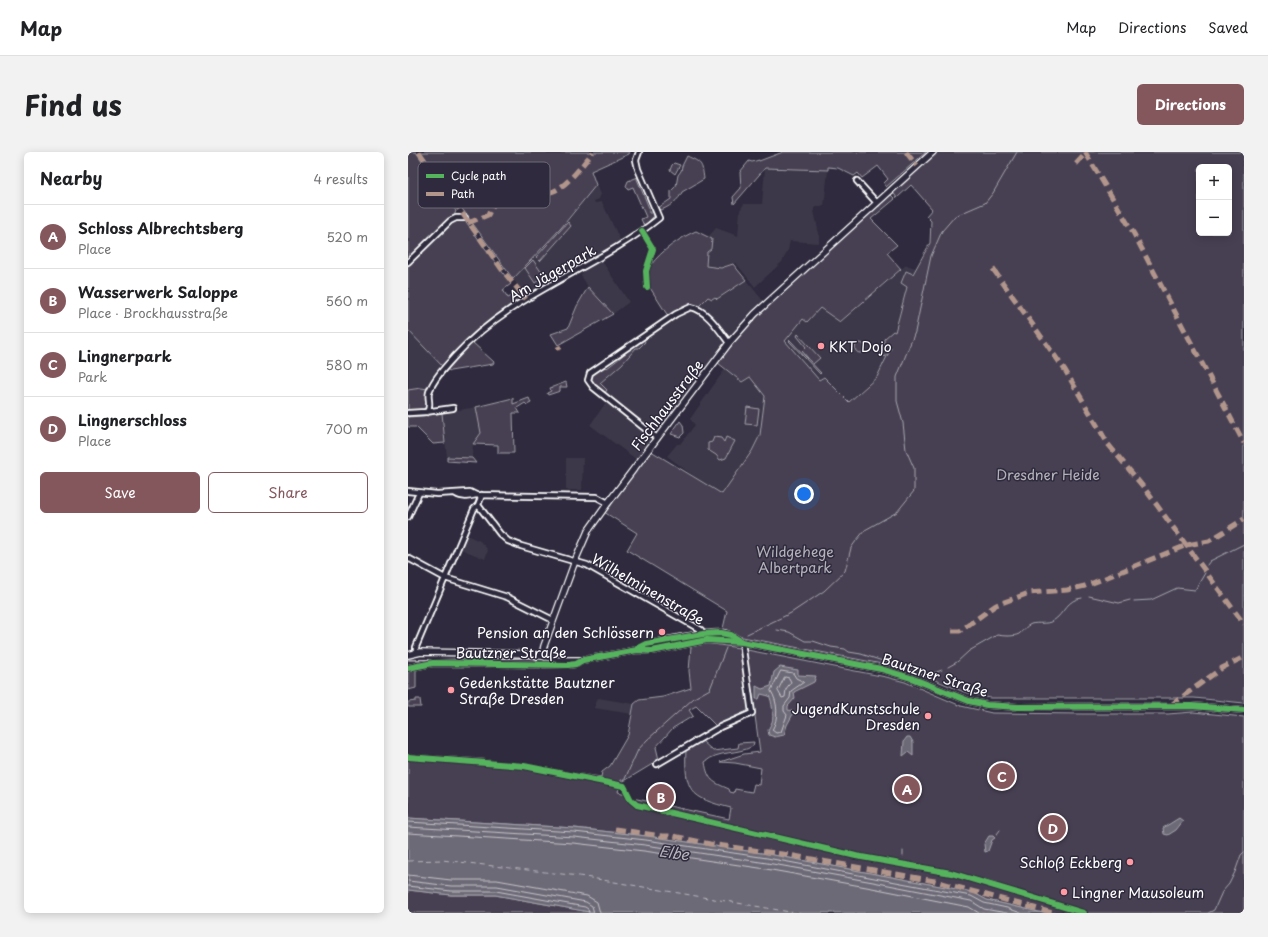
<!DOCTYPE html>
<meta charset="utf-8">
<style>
:root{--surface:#fff;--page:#f2f2f2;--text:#202124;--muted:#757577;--line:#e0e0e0;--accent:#84575d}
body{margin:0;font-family:"Playpen Sans",sans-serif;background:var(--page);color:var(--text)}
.controls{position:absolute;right:12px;top:12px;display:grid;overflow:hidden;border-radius:6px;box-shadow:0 2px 10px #0003}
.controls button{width:36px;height:36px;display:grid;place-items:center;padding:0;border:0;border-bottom:1px solid var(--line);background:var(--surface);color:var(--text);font:20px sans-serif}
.you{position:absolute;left:396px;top:342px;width:14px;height:14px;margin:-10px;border:3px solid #fff;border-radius:50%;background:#1a73e8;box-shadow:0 0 0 6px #1a73e833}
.badge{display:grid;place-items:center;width:26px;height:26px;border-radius:50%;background:var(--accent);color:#fff;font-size:13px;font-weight:700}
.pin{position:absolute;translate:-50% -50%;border:2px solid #fff;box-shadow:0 1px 4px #0006}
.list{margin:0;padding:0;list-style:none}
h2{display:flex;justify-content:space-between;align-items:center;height:52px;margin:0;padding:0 16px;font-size:17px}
h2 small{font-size:13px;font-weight:400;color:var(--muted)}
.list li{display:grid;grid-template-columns:26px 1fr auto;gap:12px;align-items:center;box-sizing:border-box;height:64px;padding:0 16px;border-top:1px solid var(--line)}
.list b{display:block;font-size:15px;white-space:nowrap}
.list p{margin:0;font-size:13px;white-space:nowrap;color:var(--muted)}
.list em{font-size:13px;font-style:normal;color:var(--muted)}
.actions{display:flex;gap:8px;padding:12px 16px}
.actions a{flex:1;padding:9px 0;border:1px solid var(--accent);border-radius:6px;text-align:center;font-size:14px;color:var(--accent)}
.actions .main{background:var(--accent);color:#fff}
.map{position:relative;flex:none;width:836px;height:761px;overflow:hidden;border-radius:6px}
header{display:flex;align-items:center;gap:24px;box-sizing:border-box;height:56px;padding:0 20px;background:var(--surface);border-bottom:1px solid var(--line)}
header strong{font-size:19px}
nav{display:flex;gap:22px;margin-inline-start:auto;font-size:14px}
.intro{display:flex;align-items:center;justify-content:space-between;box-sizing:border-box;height:96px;padding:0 24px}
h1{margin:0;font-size:28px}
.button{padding:10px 18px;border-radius:6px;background:var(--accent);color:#fff;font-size:14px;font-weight:700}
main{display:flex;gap:24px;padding:0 24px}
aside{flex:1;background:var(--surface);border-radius:6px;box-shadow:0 2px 10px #0003}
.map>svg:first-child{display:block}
.built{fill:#3c3749}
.green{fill:#464152;stroke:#a2a0a8;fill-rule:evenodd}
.water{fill:#6d6a77;stroke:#a7a6ad}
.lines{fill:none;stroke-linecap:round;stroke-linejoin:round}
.shore{stroke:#c5c3c9;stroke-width:1}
.stream{stroke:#a7a6ad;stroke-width:1}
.ferry{stroke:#b6b4bb;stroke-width:1;stroke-dasharray:5 4;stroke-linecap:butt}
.minor-casing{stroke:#fff;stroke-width:8}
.major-casing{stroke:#fff;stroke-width:8}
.minor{stroke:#2f2a3d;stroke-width:4.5}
.major{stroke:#2f2a3d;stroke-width:5.5}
.tram{stroke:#fff;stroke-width:1}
.quiet{stroke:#b2968c;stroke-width:5;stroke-dasharray:10 5;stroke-linecap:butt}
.cycleway-casing{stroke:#2f2a3d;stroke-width:8}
.cycleway{stroke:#56b35d;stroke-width:6}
.poi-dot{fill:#ff9aa2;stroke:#2f2a3d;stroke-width:1.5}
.labels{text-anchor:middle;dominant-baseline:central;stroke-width:3;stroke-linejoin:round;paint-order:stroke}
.street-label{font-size:14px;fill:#fff;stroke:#2f2a3d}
.poi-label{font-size:14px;fill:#fff;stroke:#2f2a3d;text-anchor:start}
.park-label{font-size:14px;fill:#b5b3ba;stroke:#2f2a3d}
.water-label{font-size:15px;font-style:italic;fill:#b6b4bb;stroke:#2f2a3d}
.key{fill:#2f2a3d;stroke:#6d6a77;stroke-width:1}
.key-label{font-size:11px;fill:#fff}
</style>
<header>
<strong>Map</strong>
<nav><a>Map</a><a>Directions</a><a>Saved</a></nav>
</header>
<div class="intro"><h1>Find us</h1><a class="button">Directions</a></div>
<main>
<aside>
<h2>Nearby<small>4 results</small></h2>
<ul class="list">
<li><span class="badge">A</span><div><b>Schloss Albrechtsberg</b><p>Place</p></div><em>520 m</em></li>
<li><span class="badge">B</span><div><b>Wasserwerk Saloppe</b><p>Place · Brockhausstraße</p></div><em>560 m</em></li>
<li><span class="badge">C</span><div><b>Lingnerpark</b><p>Park</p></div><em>580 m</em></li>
<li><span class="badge">D</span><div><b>Lingnerschloss</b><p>Place</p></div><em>700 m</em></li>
</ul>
<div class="actions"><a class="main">Save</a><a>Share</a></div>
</aside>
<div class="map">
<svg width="836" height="761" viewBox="0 0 836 761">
<rect width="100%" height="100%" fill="#2f2a3d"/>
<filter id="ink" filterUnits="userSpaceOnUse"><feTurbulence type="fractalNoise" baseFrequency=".025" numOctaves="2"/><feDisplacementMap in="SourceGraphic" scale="8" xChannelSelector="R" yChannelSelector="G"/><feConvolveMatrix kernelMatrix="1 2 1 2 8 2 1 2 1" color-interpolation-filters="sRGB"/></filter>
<g filter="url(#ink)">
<path class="built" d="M357,16l63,2 -4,36 -9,1 -1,4 5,23v9l-29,-2 -2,9 -6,12 -27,25 -19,-24 -15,5 -15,-2 1,-14 4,-3 1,-10 -4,-2 8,-9 22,8 2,-26 4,-6h18z
M188,33l5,9 -2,5 -5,2 1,2 7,-1 19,40 -96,53 -12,-16 58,-62z
M194,109l27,41 -16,12 -25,-27 -7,-12 4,-5z
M498,113l10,3 -9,19 -17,63 -13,27 -28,25 -25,-25 -5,3 -35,-39 19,-23 18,-10 19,14z
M338,128l18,22 -35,38 -5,-1 2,6 -69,88 -2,1 -51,-40 -4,-11 22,-19 21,-26 44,-28 11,3 3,-3 -3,-3 10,-11 8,1 2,2z
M0,178l35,37 -15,22 -7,-1 -13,2z
M317,217l17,13 8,-5 15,19 -5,39 -8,16 -30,43 -18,-10 -37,-28 10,-12h3l15,-19 -5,-6z
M199,249l6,3 10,12 29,22 -15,22 -47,-35z
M68,255l5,26 -8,11 -1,14 -25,-1 -5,-44z
M158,306h17l-1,32h-16z
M58,383l14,6 8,9 -3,9 -24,-10z
M190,546l36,6 -2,10 -38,-6z"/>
<path class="green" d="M0,0h8l40,59 -2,5 -5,3 -41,41z
M13,0h209l-1,2 -38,17 5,14 -35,43 -48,51z
M375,0h143l-40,35 -2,-4 4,-4 -10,-13 -16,12 -4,-5 -4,3 -16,-8 -10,-1v3l-63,-2 -31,36 -1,-7 8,-9 -1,-16 9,-11 3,1 7,-2v1z
M528,0h308v551l-50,-5h-204l-26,-6 -56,-23 -186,-36 5,-22 -100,-61 10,-17 -33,-21 47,-61 71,43 30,-43 8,-16 5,-39 -15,-19 -8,5 -24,-19 31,-40 141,-129 5,5 -24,20 26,26 -10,8 14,16 -61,53 -20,-14 -13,14 -4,-3 -18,22 34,39 5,-3 25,25 28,-25 14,-29 -6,9 -6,-6 5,-4v-8l9,-8 2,1 12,-45 -6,-4 5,-12 7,3 17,-31 1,-22 -5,-5 6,-7 -21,-24 -14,13 -4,-6zM791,15h30v66h-30z
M279,4c15,7 15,7 17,23l-22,13c-2,7 -15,17 -22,18l-2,-2 13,-9v-8l5,-5 2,-11 3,-4 1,-5z
M266,11l6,2 -5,9 -5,-4 2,-5z
M230,25l-1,2 12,29v5h3v-5l2,8 -10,10 -3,-7 5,-2 -13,-30 -5,2 -2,-3 2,-5z
M49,67h7l47,65 -8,6 5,8 10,-5 3,5 -33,24 -45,45 -35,-37v-67l24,-21 19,-20z
M160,70l3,4 -31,35 -4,-4z
M288,79l16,8 -1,10 -4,3 -1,14 15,2 12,-4 13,16 -29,19 -2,-2 -3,2 -4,-2 -10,10 -8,-3 -22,12 -21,-33c0,-6 1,-14 4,-18 10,-14 30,-28 45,-34z
M125,108l11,16 -9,7 -10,-15z
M154,113l4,6 -16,10h-5l1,-4 10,-6z
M180,135l25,27 -55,31 -7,-11 17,-6 9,-22z
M390,182l22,24 -7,6 -11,-13 4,-4 -9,-11z
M235,186l2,4 -6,6h-3l-14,16 -22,19 7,7 -3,4c-16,-13 -17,-17 0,-29l3,3c13,-9 23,-20 36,-30z
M382,188l31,33 -1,1 -31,-33z
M64,190l22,20 -1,2 -43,7 -4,-2z
M447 196a5 5 0 1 1 10 0a5 5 0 1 1-10 0Z
M158,230l1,5h-7v4l-12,4 -1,-2 4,-2 -1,-3z
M13,236l7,1 -2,18 -5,4h-13v-21z
M105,246v6l16,-6 2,5 -4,2 -2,-2 -8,5 3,5h-7l1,40h-16v-8l-25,-1 8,-11 -5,-26z
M339,255l12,2 -2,16 -12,-1z
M34,261l3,30 -12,1 -17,-17h-8v-10l15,-1z
M272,269l3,4 1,8 -4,4 -9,-3z
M306,285l7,1 3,4 2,-5 9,4 -9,17 -6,2 -4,-5 -8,-5v-7l4,-1z
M39,305l25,1 4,5 -29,-2z
M298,491l33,5 3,4 8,60 -33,15 -21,-21 -7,4 4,6 -20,12 -17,19 3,13 -33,20h-5l-3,12 8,2 2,3 101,22 2,-11c-41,-10 -47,-17 -45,-59l15,-9 12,11 25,-3 1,-5 15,-1 -1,4c-15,9 -35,4 -48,16 3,19 8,20 24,27l1,3 4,1 1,-4 17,3 2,-8 5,1 2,-17 -26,-5 -15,-1 24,-8 16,-2 -5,-36 -2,-4 -7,-59 1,-3 139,27 19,5 56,24 31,7 90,1h86l25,-2 51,5v196h-201l-56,-13 -15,-8 -204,-38 -121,-18 -72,-8 -167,-10v-64l75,5 118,18 1,-5 8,-6 18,-31 6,-31 5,-4 24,-3 28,-9 -2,-17 2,-25z
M8,518v18l-8,2v-18z
M8,547h4l1,8h-13v-5l8,-1z
M0,738l43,5h44l100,18h-187z"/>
<path class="water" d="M372,515l18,3v5l18,1 -2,6 -20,10 1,6 -7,8v4l5,1v3l-6,11 -3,10 -9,2 -6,-2 -1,-5c1,-3 3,-5 4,-8 2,-4 0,-23 -3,-26l-8,-2 -2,5h-3v-13l6,3 9,-3 3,-14z
M499,585h3l3,5v14l-5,-4 -5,4 1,-15z
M0,666l166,10 73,8 121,18 204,38 15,8 56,13h-448l-100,-18h-44l-43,-5z
M771,666l4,3 -7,9 -8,5 -4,-1 -1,-6z
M581,684h4l2,2 -3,2 -4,11 -3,1 -1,-8z"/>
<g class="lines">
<path class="shore" d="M373,519l12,2 3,5 8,4 -13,9 -1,7 -6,8v5l3,4 -6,17 -5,1 -4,-3c7,-12 6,-28 -1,-39z
M377,525l4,1 2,4 -5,7 -1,8 -3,1 -4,-7z
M0,670l166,10 72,8 121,18 204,38 13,7 23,5 14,5
M0,675l166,10 71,8 122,18 106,19 98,19 13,8 23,4
M0,681l165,10 71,8 122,18 106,19 97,19 10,6
M0,723l43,5h46l90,16 10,6 3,11
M0,729l43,5h46l89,16 6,4 2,7
M0,734l43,5h45l89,16 3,2 1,4"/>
<path class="stream" d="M799,413l3,-4 34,-17
M681,444l30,7 11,-3
M726,449l17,-1 26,-12 18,2 10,-17
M369,478l12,2 16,9h8l18,6 14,2 4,3 12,2 62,20
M339,482l44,-21 33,-22 21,-20 6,-23 5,-7 9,-11 32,-18 17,-21v-23l-8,-18 -3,-27 -6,-22v-24l18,-45 16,-76 11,-25 13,-15 30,-13 8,-10 24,-41
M540,515l9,-5 12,-11 28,-16c6,1 16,2 22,-1 4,-3 7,-8 12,-10 8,-2 14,1 22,-3 11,-7 14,-22 29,-23
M521,523l13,-5
M216,629l14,-31 9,-10 47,-42 16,-9 16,-41
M589,682l3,-4
M495,704v-5
M800,761l6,-3 8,-18 7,-8 6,-12 6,-17 3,-3"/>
<path class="ferry" d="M0,709l34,-1 137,16 217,37"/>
<g class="minor-casing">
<path id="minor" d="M449,29l20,22
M0,110l42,-41 6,-3h9
M19,260c5,-7 0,-13 2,-20 5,-14 18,-27 27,-37 56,-62 140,-86 203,-137l-21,-49 -2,-9 3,-8
M0,261l17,-1 28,-4
M249,286l-64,-51 -5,-7 2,-7 86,-59 15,-7c16,3 29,24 38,36
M0,339l29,3 33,-2 6,3
M48,342c6,4 13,3 20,1l121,2 11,6
M70,353l22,29 8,7 13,5 66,19 114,65 4,7
M0,365l11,-24
M0,406l37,20 62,19 46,23
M8,501v-6l58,-138 4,-4 4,-10
M249,612l63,-37 32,-14 -10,-71"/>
</g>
<g class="major-casing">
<path id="major" d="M229,498c9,-9 74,-19 88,-17 7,2 11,5 17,9
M0,503l13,-3 53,1 56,1 27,6h26l54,-10 15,1 55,-11 35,2 139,27 30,9 58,23 18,4 31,2 173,-1 53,4
M132,512l4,-18 31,-85 13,-30 20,-28 121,-160 26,-29 178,-162
M0,516l25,-5 135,2 8,-1 7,-4"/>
</g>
<use href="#minor" class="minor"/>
<use href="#major" class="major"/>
<path class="tram" d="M0,508l122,-2 38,5 133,-24 18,-1 174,35 70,27 24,6 204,1 53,4"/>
<path class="quiet" d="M11,0l84,119 23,28
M498,0l11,14
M677,0l49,82 110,209
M668,12l11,-12
M60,71l20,-8c2,-4 4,-8 6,-11 9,-11 45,-7 60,-13 14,-6 29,-27 39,-39
M585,117l72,101 43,74 37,45 99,135
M150,194l2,4
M544,479h8l36,-26 33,-12 38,-3 18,-4 102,-41 22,-4 35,-22
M763,553l51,-37 22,-11
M207,677l47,7h12l36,8 79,11 146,26 118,32"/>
<g class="cycleway-casing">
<path id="cycleway" d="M234,79l11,18 -7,22 1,16
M230,496l8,-4 57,-10 18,-1 10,2 11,7
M0,516l25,-5 135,2 8,-1 7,-4 54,-10 15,1 55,-11 35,2 139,27 30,9 58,23 18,4 31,2 173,-1 53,4
M0,605l116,9 100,20 7,14 6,5 219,51 95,17 133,40"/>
</g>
<use href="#cycleway" class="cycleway"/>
</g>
</g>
<g class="poi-dot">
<circle cx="413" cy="194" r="4"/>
<circle cx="254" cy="480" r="4"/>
<circle cx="43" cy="538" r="4"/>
<circle cx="520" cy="564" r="4"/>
<circle cx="722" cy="710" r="4"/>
<circle cx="656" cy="740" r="4"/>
</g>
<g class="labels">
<g class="street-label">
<text transform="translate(144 121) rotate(-30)">Am Jägerpark</text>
<text transform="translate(259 253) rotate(-53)">Fischhausstraße</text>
<text transform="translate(240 437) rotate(30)">Wilhelminenstraße</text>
<text x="103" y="500">Bautzner Straße</text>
<text transform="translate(527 523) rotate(18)">Bautzner Straße</text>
</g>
<g class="poi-label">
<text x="421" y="194">KKT Dojo</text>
<text x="246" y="480" text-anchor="end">Pension an den Schlössern</text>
<text x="51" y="530">Gedenkstätte Bautzner<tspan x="51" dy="16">Straße Dresden</tspan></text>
<text x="512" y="556" text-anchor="end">JugendKunstschule<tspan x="512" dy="16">Dresden</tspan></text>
<text x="714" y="710" text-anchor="end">Schloß Eckberg</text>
<text x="664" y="740">Lingner Mausoleum</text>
</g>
<g class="park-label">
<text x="640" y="322">Dresdner Heide</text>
<text x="387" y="399">Wildgehege<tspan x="387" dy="16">Albertpark</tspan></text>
</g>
<g class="water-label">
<text transform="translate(266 700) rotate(7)">Elbe</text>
</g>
</g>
<rect x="10" y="10" width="132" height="46" rx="6" class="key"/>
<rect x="18" y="22" width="18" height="4" fill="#56b35d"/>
<rect x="18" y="40" width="18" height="4" fill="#b2968c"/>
<g class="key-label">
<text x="43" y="28">Cycle path</text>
<text x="43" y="46">Path</text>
</g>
</svg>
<div class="controls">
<button>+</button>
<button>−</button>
</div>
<div class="you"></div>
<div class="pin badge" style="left:499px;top:637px">A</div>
<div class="pin badge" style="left:253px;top:645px">B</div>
<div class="pin badge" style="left:594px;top:624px">C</div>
<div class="pin badge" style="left:645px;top:676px">D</div>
</div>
</main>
